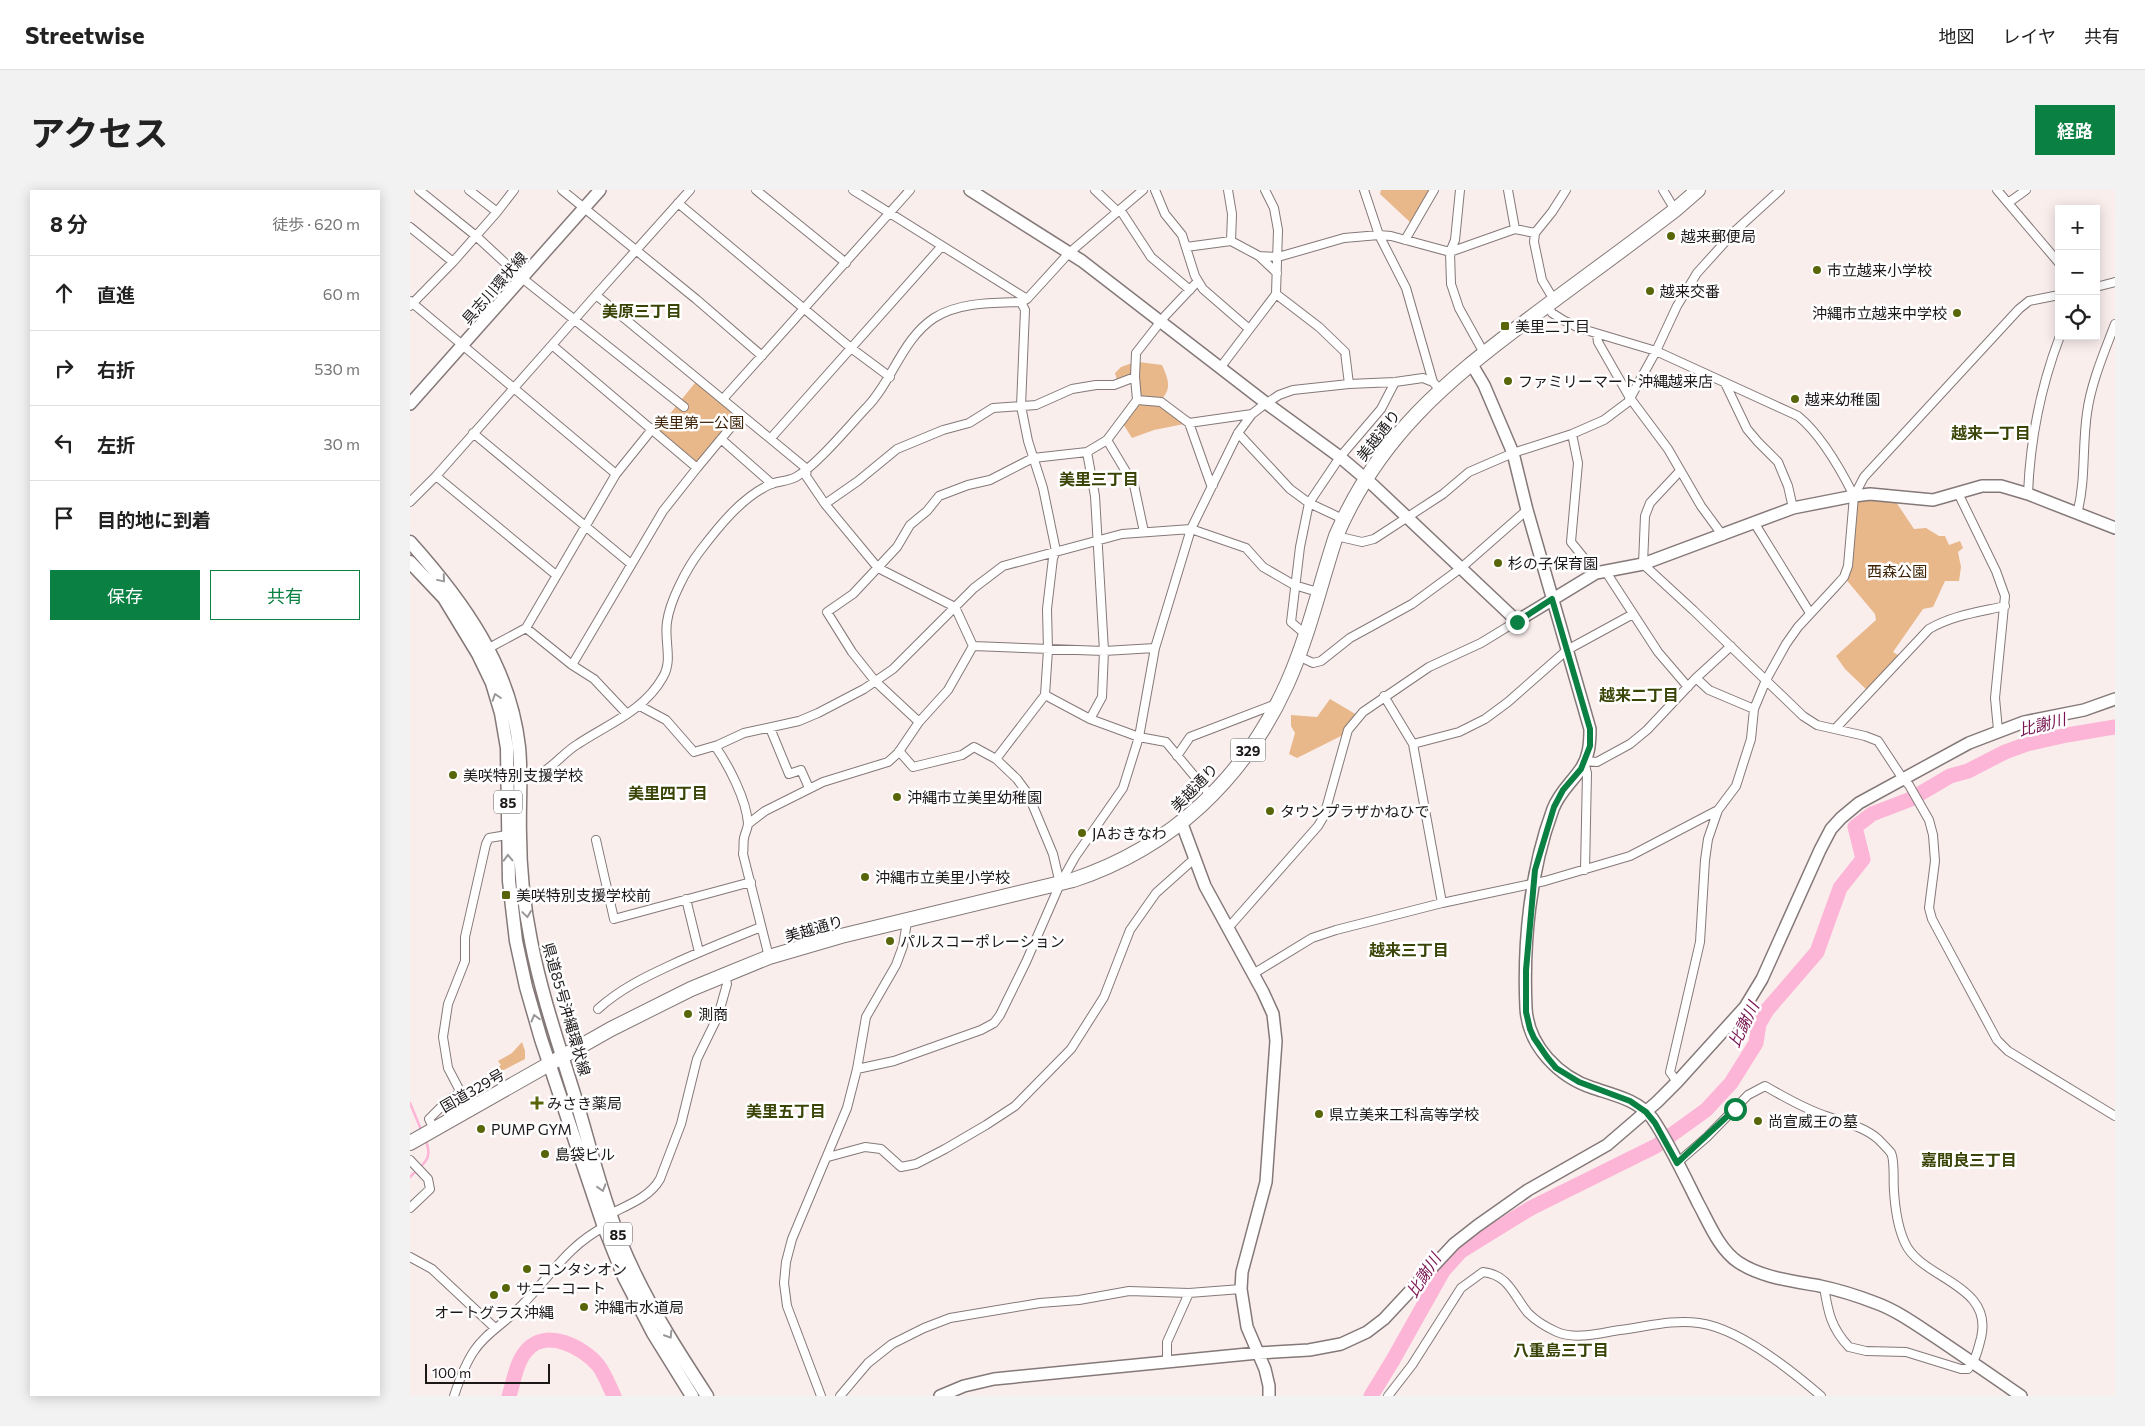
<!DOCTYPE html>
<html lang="ja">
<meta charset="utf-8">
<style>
:root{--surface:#fff;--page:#f2f2f2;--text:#222;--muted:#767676;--line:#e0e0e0;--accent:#0b8043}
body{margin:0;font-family:Commissioner,"Noto Sans JP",sans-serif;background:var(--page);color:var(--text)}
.controls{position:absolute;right:15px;top:15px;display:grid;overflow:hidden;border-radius:0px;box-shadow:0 2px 12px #0003}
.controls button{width:45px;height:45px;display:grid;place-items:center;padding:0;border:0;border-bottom:1px solid var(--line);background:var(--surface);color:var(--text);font:25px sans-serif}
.scale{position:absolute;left:15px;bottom:12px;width:125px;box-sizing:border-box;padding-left:5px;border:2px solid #1c1818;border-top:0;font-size:14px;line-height:18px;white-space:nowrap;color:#1c1818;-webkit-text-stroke:4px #fff;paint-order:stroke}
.stop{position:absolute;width:15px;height:15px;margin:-11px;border:4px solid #0b8043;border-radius:50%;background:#fff}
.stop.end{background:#0b8043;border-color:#fff;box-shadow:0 1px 5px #0008}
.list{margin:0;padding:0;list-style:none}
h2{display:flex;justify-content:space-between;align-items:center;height:65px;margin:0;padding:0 20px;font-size:21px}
h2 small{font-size:16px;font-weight:400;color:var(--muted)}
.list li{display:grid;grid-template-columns:32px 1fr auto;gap:15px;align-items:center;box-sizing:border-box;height:75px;padding:0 20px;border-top:1px solid var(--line)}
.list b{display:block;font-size:19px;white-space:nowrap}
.list em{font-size:16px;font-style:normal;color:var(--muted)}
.actions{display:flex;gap:10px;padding:15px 20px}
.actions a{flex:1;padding:11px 0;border:1px solid var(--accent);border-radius:0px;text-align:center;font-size:18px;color:var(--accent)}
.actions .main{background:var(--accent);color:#fff}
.icon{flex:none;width:28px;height:28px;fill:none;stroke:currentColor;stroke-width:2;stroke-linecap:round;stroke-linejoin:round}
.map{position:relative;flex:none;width:1705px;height:1206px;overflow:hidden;border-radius:0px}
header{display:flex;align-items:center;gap:30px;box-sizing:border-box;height:70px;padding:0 25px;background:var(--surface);border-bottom:1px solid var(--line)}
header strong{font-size:24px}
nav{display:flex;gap:28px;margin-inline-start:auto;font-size:18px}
.intro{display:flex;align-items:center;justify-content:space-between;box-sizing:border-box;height:120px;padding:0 30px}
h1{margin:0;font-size:35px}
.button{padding:12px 22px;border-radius:0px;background:var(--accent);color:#fff;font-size:18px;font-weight:700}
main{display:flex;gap:30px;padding:0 30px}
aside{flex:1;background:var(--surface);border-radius:0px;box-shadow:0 2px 12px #0003}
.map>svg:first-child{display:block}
.green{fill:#e8b78a}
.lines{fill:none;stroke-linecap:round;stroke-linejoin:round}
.stream{stroke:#fcb5d6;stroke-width:2.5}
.river{stroke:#fcb5d6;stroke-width:15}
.street-casing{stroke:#847978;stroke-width:10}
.secondary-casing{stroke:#847978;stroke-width:14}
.primary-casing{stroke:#847978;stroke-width:15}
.highway-casing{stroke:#847978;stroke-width:16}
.street{stroke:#fff;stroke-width:8}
.secondary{stroke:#fff;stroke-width:11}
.primary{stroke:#fff;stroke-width:12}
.highway{stroke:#fff;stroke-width:14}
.oneway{stroke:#999797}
.route{stroke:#0b8043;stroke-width:6}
.poi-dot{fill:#586508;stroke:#fff;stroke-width:2}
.labels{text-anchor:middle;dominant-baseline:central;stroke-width:5;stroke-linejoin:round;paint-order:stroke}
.shield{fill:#fff;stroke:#605d5d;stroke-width:1}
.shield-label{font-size:14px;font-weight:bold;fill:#1c1818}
.poi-label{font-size:15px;fill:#1c1818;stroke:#fff;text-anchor:start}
.street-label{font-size:15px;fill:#1c1818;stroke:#fff}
.park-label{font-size:15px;fill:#3d2205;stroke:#fff}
.neighbourhood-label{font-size:16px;font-weight:bold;fill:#3b4407;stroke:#fff}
.water-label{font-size:16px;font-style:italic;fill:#77134f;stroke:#fff}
</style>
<header>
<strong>Streetwise</strong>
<nav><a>地図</a><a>レイヤ</a><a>共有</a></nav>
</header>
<div class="intro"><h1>アクセス</h1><a class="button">経路</a></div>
<main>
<aside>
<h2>8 分<small>徒歩 · 620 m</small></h2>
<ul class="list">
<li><svg class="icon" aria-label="ahead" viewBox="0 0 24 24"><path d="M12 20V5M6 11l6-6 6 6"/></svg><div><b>直進</b></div><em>60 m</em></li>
<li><svg class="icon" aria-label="right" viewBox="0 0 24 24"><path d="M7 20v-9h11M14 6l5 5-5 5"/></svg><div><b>右折</b></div><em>530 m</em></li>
<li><svg class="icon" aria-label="left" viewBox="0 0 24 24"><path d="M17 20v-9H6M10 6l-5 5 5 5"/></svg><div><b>左折</b></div><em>30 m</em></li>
<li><svg class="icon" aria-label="arrive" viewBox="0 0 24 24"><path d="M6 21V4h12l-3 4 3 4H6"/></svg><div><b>目的地に到着</b></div></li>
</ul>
<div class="actions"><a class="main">保存</a><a>共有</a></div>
</aside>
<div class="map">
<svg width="1705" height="1206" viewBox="0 0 1705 1206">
<rect width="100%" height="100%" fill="#faeeed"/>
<path class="green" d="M971,0h53l-22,34 -32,-30z
M729,172l23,3c6,14 10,22 0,34l-21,-2 -3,-19z
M722,173v12l-15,5 -2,-7 6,-6z
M289,188l42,37 -44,53 -41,-37z
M728,213l23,1 23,20 -30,6 -22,8 -12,-19z
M1444,306h38l22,33 12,-1 13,8h6l4,9 11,-4 3,7 -5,4 3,15 -2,14h-14l-12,26 -10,2 -30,43 8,5 -32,35 -24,-23 -9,-13 40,-36 -1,-6 -31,-37z
M920,509l27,16 -14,20 -46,23 -8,-4 6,-21 -4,-7v-11l26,2z
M112,852l3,9v8l-25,13 -3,-4 4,-3 -3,-4 14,-8z"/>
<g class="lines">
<path class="stream" d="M0,913l12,29
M0,987c14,-14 24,-18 15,-38"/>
<path class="river" d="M99,1206c5,-15 7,-34 18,-46 19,-22 56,-3 71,15 7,9 11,21 16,31
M961,1206l22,-36 50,-89 18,-20 70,-43 125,-62 50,-36 25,-27 25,-40 3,-19 8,-14 50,-58 23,-64 23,-29 -8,-32 17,-13 39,-15 39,-23 18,-5 37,-19 22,-8 40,-9 48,-8"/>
<g class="street-casing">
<path id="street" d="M9,0l57,46 41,38 167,133
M59,0l28,22 17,-22
M152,0l134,109 66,57
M280,0l-94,105 211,174 -1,7 19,28 53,64 77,39 18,39 131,5 51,-3
M346,0l90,73
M443,0l174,109
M685,0l20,19 6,2 30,46 39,33
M745,0l10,24 17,21 13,41 8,13 45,39
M818,0l4,24 -1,27
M954,0l15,45 27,53 27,94
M1050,0l-5,50 -5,12 1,32 8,24 25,45
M1098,0l7,39
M1253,0l12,20
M1587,0l62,73
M268,13l173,145 39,29
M1598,13l18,-13
M0,37l43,35
M995,50l29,-50
M776,57l45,-6 28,15 19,1 66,-19 35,-3 12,1 59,16 65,-23 20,4
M849,66l18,17
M1686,97l19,-5
M866,104l43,33 26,25 4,32
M1144,110l-12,-20 -8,-38 1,-9 17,-21 14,-22
M0,111l206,173
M1137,115l5,8 11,7 16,8 77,23 142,65c22,18 43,54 56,80
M0,116l43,-44 44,-50
M1187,145l1,7 32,56 38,51 33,57 22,30
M142,155l44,-50
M810,178l56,-74 2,-64 -4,-22 -9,-18
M1315,193l22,46 11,13 20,20 10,24 5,22
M313,209l187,-209
M727,210l-2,-23 1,-24 29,-37 33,-35
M779,233l63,-9
M63,243l158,131
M828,243l52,56 19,14 34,16
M1162,244l6,29 -7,79 25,31
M361,248l170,-191
M311,249l51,45
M697,250l27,45 10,47
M677,262l8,44 9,155 -2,46 -12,22
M287,278l44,-53
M1269,282l-29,31 -5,13 -2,48 50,46 110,106 14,9 48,11 13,5 25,38 6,6 20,35 4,15 2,26 -6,47 3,11 65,121 11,11 107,65
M1548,303l38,78 9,25 -10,102 3,32
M1618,304c2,-53 13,-108 32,-158
M0,312l26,-26
M415,314l33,-23 39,-32 46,-19 26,-7 24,-15 43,-3 36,-16 24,-4h18l21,-8
M1667,324c9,-33 5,-67 10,-101 4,-30 17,-60 28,-89
M1345,334l55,89
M926,346l26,6 12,-3 69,-45 26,-22 44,-19 59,-19 32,-14 24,-18 28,-51 21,-45 20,-33 38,-42 45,-41
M1196,382l52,80 30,35
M146,385l-120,-99 116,-131 145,123 -34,43 -91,154
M116,438l46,37 22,14 33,35
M895,444l-14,-12 9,-75 9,-44 31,-46 41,-48 14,-27
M79,458l37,-20 90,-154 37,-46
M888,466l15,7 8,-2 29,-23 62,-34 49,-36 66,-58
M1286,488l13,12 45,19
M635,505l45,24 49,18 27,5 45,54
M974,506l29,48 29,159
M230,516l26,14 28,32 24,-7 26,-12 55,-12 19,-8 46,-24 29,-20 81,-81 29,-22 119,-32 69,-5 55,19 17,19 31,18 24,7
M509,532l-44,-41 -23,-29 -25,-40 26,-18 44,-47 13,-22 17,-14 12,-15 29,-11 22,-5 43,-22 54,-6 20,-12 30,-40 24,2 28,21 22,62h2
M360,538l19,46 12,-4 8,18
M1425,539l94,-100c24,-14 50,-17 76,-23
M1003,554l46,-12 26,-13 23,-17 59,-52 66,-36
M305,556c14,20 31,53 33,77 0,5 -3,10 -4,15 -1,5 0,11 -1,16l26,103
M489,561l14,16 49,-12 12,-8 22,12
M767,566l13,-19 86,-33
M110,585c6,0 14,2 19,-1 14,-6 25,-22 39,-30 30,-20 66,-33 85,-67 10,-17 1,-36 4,-55 3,-22 20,-54 33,-71 19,-25 42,-54 71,-67 8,-3 18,-3 25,-7 21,-12 52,-50 70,-69 26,-26 36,-69 68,-90 25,-16 59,-15 87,-16
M338,634l17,-13 58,-29 65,-20 10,-9 21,-31 29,-32 25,-44
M186,650l18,79 137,-37
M1175,680l2,-97 -3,-12 13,1 33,-18 17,-14 49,-52 35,-32
M650,694l-7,-30 -25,-60 -11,-15 -21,-20 49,-64 3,-45 -1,-41 6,-51 3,-7 -13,-63 -15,-47 -7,-35 4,-96 -4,-8 6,-3 42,-46 74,-63
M276,709l13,53
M819,737l89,-101 6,-10 24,-86 15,-18 66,-45 52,-24 36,-22
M843,784l59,-36 24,-8 106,-27 103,-22 85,-25 88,-46
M188,819c22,-20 47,-32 73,-44 30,-14 60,-26 90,-38
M447,879l37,-8 87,-31 13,-7 6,-8 26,-53 34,-78 15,-27 48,-69 16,-51 16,-89 36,-119 47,-96 14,-19 9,-7 18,-12 14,-5 56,-6 46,-2 28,-4 10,4 7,8
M1267,892l-7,-10 30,-130 5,-82 3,-21 10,-29 18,-24 15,-47 3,-30 12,-29 20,-36 12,-17 38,-41 8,-9 4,-11 6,-70 10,-19 155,-168 10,-8 30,-6
M60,920l-22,-42 -5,-31 5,-33 17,-43v-24l21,-93 3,-6 18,-3
M21,933l-2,-4 18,-18 14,-9
M418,967l37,-10 16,2 20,18 15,-3 29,-15 41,-24 29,-19 56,-57 33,-52 26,-67 26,-37 38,-34
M0,970l18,19 2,10 -20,19
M1267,973l30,-26 41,-42 17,-9c19,11 40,23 61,30 18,7 37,10 52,23 4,4 10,10 13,14 4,7 2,29 3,38 1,16 4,37 11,52 16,36 89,41 76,95 -3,11 -5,22 -13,31h-7l-55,-17 -40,-1 -17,-4c-18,-19 -21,-35 -25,-60
M200,1024c18,-9 40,-17 50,-35l21,-55 16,-65 21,-43 9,-32 -2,-9
M0,1067l22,12 63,59
M757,1172v-20l22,-49
M44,1206c5,-15 11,-32 20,-45 11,-17 28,-26 42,-40 31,-29 49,-64 88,-84
M411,1206l-34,-90 -3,-23 2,-21 6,-23 55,-131 10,-39 9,-52 30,-52 7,-19 4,-24
M430,1206l28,-33 24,-19 32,-16 26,-10 90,-15 39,-3 50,-9 60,2 52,-4
M978,1206l24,-31 49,-77 22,-16c26,3 30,23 45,41 7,7 20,15 29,19 19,8 43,1 63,-2 26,-3 52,-11 79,-7 39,5 93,48 122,73"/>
</g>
<g class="secondary-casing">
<path id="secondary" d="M560,0l112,71 184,142 74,54 34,29 143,135 79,-48 47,-9 150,-56 61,-12 16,-2 63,6 49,-14h19l27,8 87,34
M1061,173l13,22 29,68 14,57 63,219c0,14 -1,29 -10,41 -9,13 -21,23 -27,39 -23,62 -30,134 -27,199 2,38 33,69 67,80 21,7 45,12 59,30 16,23 33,59 46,85 11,20 21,46 40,59 24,16 55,19 82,24 19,4 38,10 56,17 22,8 42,23 62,36 28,19 56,38 83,57
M0,214l190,-214
M772,634l23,62 58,106 10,22 3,27 -10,141 -24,90 -1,17 6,38 18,42 4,17v10
M530,1206l24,-10 30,-7 264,-26 51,-3 32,-6 26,-12 17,-13 70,-75 23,-18 51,-36 79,-45 50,-43 20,-20 68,-75 17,-28 58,-129 11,-21 10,-11 18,-15 110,-60 55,-21 60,-12 31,-11"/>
</g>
<g class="primary-casing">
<path id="primary" d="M0,352c53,59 100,124 109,205 3,29 0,59 1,88 0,35 4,71 11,106 11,57 31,113 48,169 16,55 30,111 55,162 21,44 47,84 73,124
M0,372l34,36 34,56 14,29 9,30 6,35 2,133 7,60 10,46 15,52 63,188 20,50 29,56 39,63"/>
</g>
<g class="highway-casing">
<path id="highway" d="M0,953l201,-114 80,-40 34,-14 44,-18 72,-21 232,-56c99,-33 171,-101 214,-196 21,-47 33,-99 49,-148 43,-100 109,-154 193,-217 49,-37 98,-72 146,-109l23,-20"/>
</g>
<use href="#street" class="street"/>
<use href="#secondary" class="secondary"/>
<use href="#primary" class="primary"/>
<use href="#highway" class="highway"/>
</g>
<defs><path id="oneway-chevron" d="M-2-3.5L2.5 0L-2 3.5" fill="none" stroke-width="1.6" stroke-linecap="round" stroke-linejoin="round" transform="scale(1.25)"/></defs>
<g class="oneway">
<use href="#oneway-chevron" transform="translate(32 389) rotate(50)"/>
<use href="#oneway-chevron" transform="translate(86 507) rotate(-108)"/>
<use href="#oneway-chevron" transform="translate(98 668) rotate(-92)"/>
<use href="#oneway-chevron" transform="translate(117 724) rotate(82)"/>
<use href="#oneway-chevron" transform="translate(125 828) rotate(-106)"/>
<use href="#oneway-chevron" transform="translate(192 998) rotate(73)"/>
<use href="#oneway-chevron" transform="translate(259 1145) rotate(58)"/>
</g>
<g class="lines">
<path class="route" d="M1107,432l35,-23 38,130v17l-9,23 -18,21 -9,17 -19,63 -9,100v42l4,17 4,9 13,19 9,11 23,14 51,19 16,11 9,11 22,40 58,-54"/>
</g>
<g class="poi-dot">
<circle cx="1261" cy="46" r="5"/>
<circle cx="1407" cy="80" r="5"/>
<circle cx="1240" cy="101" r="5"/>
<circle cx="1547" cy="123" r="5"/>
<rect x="1090" y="131" width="10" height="10" rx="2.5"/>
<circle cx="1098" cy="191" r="5"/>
<circle cx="1385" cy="209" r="5"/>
<circle cx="1088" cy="373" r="5"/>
<circle cx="43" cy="585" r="5"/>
<circle cx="487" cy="607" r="5"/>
<circle cx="860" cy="621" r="5"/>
<circle cx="672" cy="643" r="5"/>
<circle cx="455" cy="687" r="5"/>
<rect x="91" y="700" width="10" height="10" rx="2.5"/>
<circle cx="480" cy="751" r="5"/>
<circle cx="278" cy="824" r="5"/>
<path d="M124.5 905.5h5v5h5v5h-5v5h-5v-5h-5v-5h5z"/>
<circle cx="909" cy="924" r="5"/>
<circle cx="1348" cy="931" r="5"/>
<circle cx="71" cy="939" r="5"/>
<circle cx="135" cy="964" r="5"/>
<circle cx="117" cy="1079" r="5"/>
<circle cx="96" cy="1098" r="5"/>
<circle cx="84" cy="1105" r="5"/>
<circle cx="174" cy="1117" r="5"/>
</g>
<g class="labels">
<g class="shield">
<rect x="820.5" y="548.5" width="35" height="23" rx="4"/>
<rect x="84" y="600.5" width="28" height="23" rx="4"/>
<rect x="194" y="1032.5" width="28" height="23" rx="4"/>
</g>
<g class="shield-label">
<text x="838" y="560">329</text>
<text x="98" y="612">85</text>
<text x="208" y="1044">85</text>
</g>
<g class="poi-label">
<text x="1271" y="46">越来郵便局</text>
<text x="1417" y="80">市立越来小学校</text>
<text x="1250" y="101">越来交番</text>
<text x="1537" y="123" text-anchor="end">沖縄市立越来中学校</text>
<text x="1105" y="136">美里二丁目</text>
<text x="1108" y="191">ファミリーマート沖縄越来店</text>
<text x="1395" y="209">越来幼稚園</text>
<text x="1098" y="373">杉の子保育園</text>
<text x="53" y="585">美咲特別支援学校</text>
<text x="497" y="607">沖縄市立美里幼稚園</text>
<text x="870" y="621">タウンプラザかねひで</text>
<text x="682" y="643">JAおきなわ</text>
<text x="465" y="687">沖縄市立美里小学校</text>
<text x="106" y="705">美咲特別支援学校前</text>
<text x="490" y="751">パルスコーポレーション</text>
<text x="288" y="824">測商</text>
<text x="137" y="913">みさき薬局</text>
<text x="919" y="924">県立美来工科高等学校</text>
<text x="1358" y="931">尚宣威王の墓</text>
<text x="81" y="939">PUMP GYM</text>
<text x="145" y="964">島袋ビル</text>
<text x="127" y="1079">コンタシオン</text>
<text x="106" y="1098">サニーコート</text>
<text x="184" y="1117">沖縄市水道局</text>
<text x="84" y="1122" text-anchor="middle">オートグラス沖縄</text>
</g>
<g class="street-label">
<text transform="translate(84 98) rotate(-49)">具志川環状線</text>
<text transform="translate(968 245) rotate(-52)">美越通り</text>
<text transform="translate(784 597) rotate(-46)">美越通り</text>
<text transform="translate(404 738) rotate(-16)">美越通り</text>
<text transform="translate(157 819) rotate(74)">県道85号沖縄環状線</text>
<text transform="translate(62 900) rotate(-30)">国道329号</text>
</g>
<g class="park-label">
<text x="289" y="232">美里第一公園</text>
<text x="1487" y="381">西森公園</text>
</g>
<g class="neighbourhood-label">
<text x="232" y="120">美原三丁目</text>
<text x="1581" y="242">越来一丁目</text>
<text x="689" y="288">美里三丁目</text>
<text x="1229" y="504">越来二丁目</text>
<text x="258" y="602">美里四丁目</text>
<text x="999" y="759">越来三丁目</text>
<text x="376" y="920">美里五丁目</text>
<text x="1559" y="969">嘉間良三丁目</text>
<text x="1151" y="1159">八重島三丁目</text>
</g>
<g class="water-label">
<text transform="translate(1632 534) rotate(-14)">比謝川</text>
<text transform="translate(1333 834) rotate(-64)">比謝川</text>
<text transform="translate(1013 1085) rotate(-57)">比謝川</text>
</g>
</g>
</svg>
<div class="controls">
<button>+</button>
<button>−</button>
<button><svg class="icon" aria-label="locate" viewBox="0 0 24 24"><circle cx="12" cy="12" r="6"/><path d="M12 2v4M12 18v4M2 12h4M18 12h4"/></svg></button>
</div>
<div class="scale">100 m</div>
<div class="stop" style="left:1325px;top:919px"></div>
<div class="stop end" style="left:1107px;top:432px"></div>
</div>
</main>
